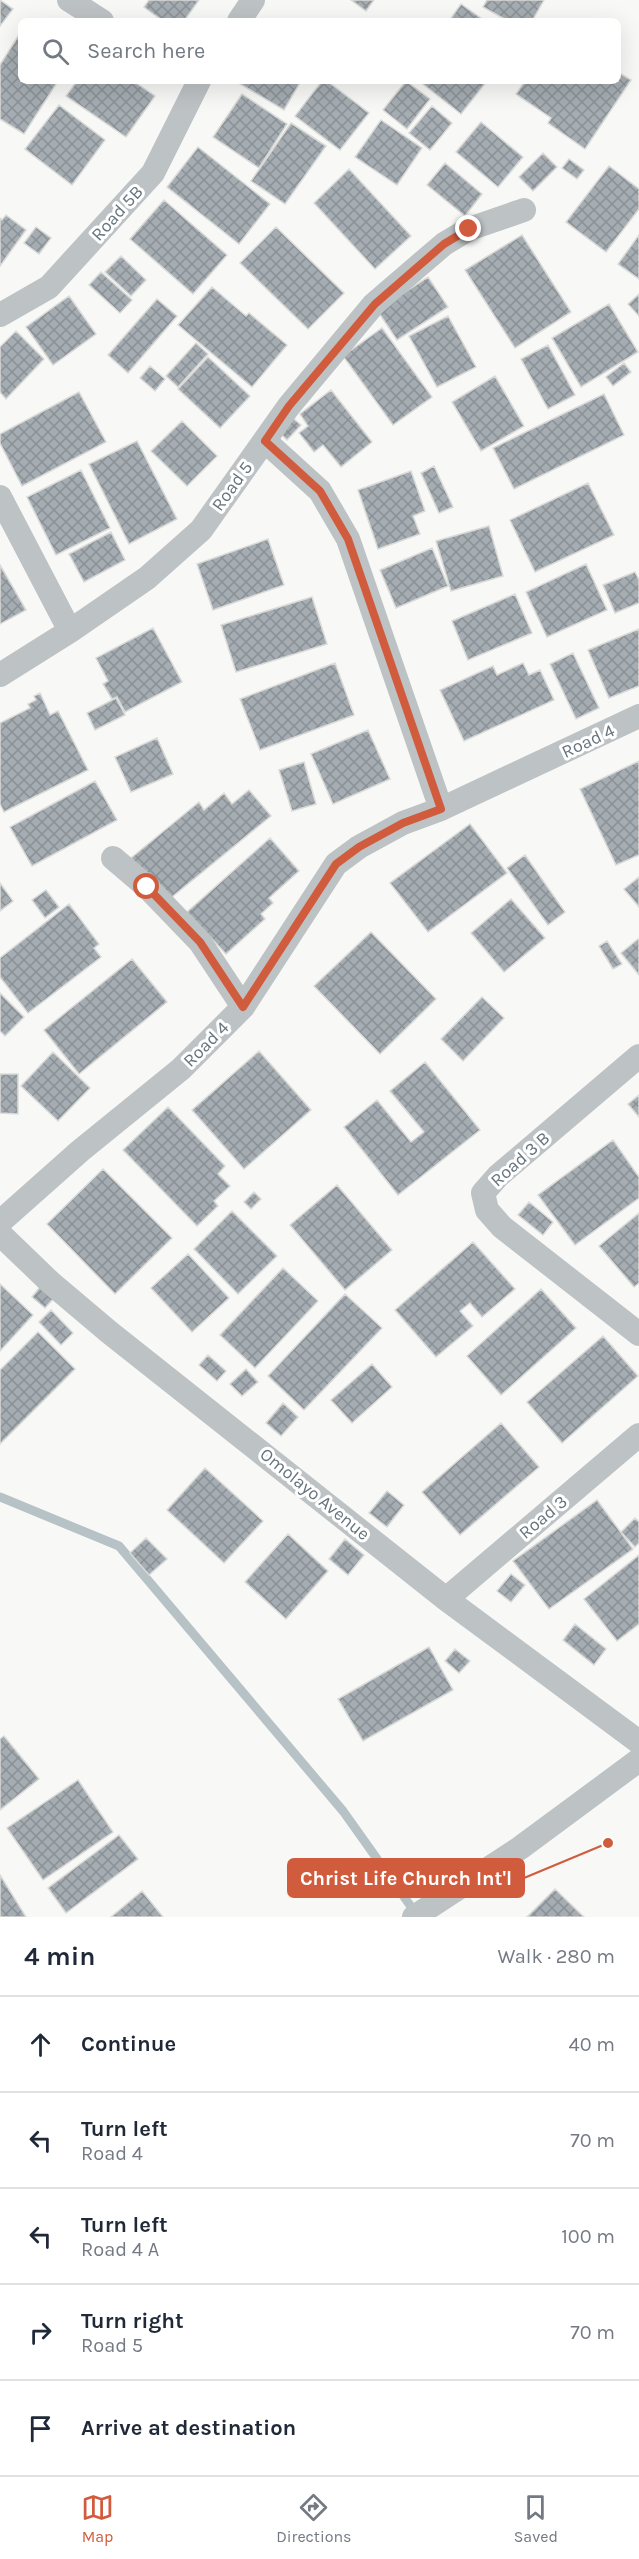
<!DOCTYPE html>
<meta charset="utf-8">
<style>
:root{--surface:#fff;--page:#f2f2f3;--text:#1f2937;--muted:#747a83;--line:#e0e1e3;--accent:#d15c3d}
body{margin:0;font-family:Karla,sans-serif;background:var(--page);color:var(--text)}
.stop{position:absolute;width:18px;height:18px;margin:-14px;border:4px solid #d15c3d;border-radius:50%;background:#fff}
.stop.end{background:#d15c3d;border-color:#fff;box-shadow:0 2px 6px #0008}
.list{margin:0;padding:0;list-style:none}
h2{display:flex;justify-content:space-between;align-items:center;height:78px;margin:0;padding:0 24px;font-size:26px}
h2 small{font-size:20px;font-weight:400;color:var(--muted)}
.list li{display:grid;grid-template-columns:39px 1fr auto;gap:18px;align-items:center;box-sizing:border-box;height:96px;padding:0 24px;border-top:2px solid var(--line)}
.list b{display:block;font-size:22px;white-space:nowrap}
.list p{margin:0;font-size:20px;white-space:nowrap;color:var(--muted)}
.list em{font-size:20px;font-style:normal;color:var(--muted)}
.icon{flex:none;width:33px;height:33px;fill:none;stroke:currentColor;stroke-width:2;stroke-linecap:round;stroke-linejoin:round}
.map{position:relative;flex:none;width:639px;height:1917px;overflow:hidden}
.search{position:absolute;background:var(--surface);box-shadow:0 6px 24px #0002;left:18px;right:18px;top:18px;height:66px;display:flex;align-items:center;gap:15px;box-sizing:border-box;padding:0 21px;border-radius:9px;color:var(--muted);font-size:22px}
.sheet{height:558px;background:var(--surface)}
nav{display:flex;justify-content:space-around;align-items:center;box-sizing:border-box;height:84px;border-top:2px solid var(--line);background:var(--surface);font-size:16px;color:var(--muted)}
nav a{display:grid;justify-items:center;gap:3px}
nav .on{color:var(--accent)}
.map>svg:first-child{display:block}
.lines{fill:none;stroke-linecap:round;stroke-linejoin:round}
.stream{stroke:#b6c2c5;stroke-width:9}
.building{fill:url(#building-cross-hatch);stroke:#dadad8;stroke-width:1.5}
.street{stroke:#bdc2c5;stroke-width:24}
.route{stroke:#d15c3d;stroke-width:8}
.labels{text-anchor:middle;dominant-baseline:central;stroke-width:6;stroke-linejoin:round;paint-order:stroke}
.street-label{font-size:18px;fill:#66747d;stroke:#fff}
.leader{fill:none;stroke:#d15c3d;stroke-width:2}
.callout-dot{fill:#d15c3d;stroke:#fff;stroke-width:2}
.callout{fill:#d15c3d;stroke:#d15c3d;stroke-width:2}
.callout-label{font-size:20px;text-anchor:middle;font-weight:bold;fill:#fff}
</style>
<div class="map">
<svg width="639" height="1917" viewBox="0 0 639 1917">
<defs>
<pattern id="building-cross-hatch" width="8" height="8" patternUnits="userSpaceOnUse" patternTransform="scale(1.5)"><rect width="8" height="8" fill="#a5adb2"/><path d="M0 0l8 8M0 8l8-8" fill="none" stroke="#8a9196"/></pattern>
</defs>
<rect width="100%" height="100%" fill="#f8f8f6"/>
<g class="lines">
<path class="stream" d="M0,1497l119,49 224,265 74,104"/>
</g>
<path class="building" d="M0,0l13,9 -13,17z
M149,0h50l-15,21h-21l-19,-14z
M351,0h23l-8,11z
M487,0h57l-12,21h-24l-25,-14z
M461,4l24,17h-36z
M20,33l1,48h37l-34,53 -24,-15v-54z
M618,72l13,8 -46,69 -37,-26 3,-5 -35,-24 9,-13h93z
M77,81h56l22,15 -29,41 -60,-41z
M235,81h66l-17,29z
M322,81h5l42,32 -29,37 -45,-34z
M406,81l24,18 -23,30 -24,-19z
M419,81h68l-26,33z
M242,94l45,30 -28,44 -46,-31z
M59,105l46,35 -33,45 -47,-36z
M432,106l20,17 -22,27 -21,-17z
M381,120l41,28 -25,37 -42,-28z
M481,122l42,35 -25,30 -42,-35z
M291,123l35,23 -41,58 -34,-23z
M198,147l72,57 -31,40 -72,-57z
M543,153l14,14 -24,24 -14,-14z
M569,159l15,11 -7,9 -15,-11z
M445,163l37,31 -17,22 -38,-31z
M609,166l30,23v20l-33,43 -40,-30z
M349,169l62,67 -36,33 -61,-66z
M164,200l63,55 -34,39 -63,-55z
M6,215l20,15 -26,36v-48l2,2z
M36,227l15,11 -12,16 -15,-11z
M276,227l68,66 -36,36 -68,-66z
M522,235l49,77 -56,36 -50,-78z
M639,235v44l-21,-15z
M121,256l25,24 -15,16 -26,-24z
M101,272l31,28 -12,13 -31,-28z
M428,277l20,30 -51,33 -20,-30z
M212,287l34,29 3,-3 38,32 -35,42 -74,-62z
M639,294v22l-11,-12z
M69,296l27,38 -43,31 -27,-38z
M157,299l20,17 -49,57 -20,-18z
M609,304l29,48 -57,35 -29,-49z
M448,316l28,51 -39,20 -28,-51z
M382,328l50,69 -39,28 -50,-69z
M16,331l28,28 -38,40 -6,-7v-45z
M196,343l12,11 -30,33 -12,-11z
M548,345l27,50 -27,14 -27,-50z
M208,357l42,39 -30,32 -42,-39z
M624,363l7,9 -18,14 -7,-9z
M150,366l15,13 -10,12 -15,-13z
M495,376l29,50 -43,25 -29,-49z
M331,390l41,52 -31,25 -18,-22 -9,7 -15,-19 9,-7 -8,-12z
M79,392l27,50 -84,44 -22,-43v-9z
M604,394l20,41 -110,54 -21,-41z
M289,415l12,10 -14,15 -11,-11z
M182,421l35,35 -30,30 -36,-35z
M137,441l40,78 -48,25 -40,-80z
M434,466l19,41 -14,6 -18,-40z
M81,470l29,58 -54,27 -29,-58z
M411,471l14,40 -12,5 7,18 -42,15 -20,-59z
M588,483l26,52 -79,37 -25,-52z
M489,526l14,50 -52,15 -15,-50z
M111,532l14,28 -41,22 -15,-28z
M268,539l16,46 -71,25 -16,-46z
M432,548l16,38 -52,22 -16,-38z
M586,564l21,46 -60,27 -21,-45z
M0,565l26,45 -26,14z
M635,572l4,8v23l-24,10 -12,-28z
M515,594l17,39 -64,27 -16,-39z
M312,597l15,47 -91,28 -15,-47z
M153,628l29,54 -57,30 -8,-15 -5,2 -9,-15 5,-3 -12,-23z
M639,629v57l-30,12 -21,-48z
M573,653l26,55 -23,11 -26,-55z
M335,663l19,52 -94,35 -20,-51z
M523,663l6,12 11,-5 14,30 -90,41 -24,-51 53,-24 4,9z
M40,693l10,22 8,-4 30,59 -84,42 -4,-8v-81l30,-15 -2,-4 8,-4 -2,-4z
M116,698l9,17 -30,15 -8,-17z
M368,730l22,49 -57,25 -22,-50z
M157,738l16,36 -42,18 -16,-35z
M639,761v94l-23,10 -36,-76z
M304,762l12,42 -24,7 -13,-41z
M95,781l22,39 -85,46 -22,-39z
M249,790l22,26 -104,85 -36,-43 68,-56 5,8 20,-17 8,11z
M470,824l37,49 -79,59 -38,-49z
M270,838l29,33 -30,27 4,5 -12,11 4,5 -39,35 -39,-42z
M525,855l40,57 -17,13 -41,-57z
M639,877v30l-15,-18z
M0,883l13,18 -13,10z
M46,890l13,17 -14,11 -13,-18z
M511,899l34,39 -41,34 -33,-39z
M69,904l30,40 -5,4 7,9 -73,56 -28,-36v-19z
M371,932l65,67 -56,55 -66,-68z
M638,939l1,1v35l-18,-22z
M607,941l15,23 -9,5 -14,-23z
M132,959l35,43 -88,72 -35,-44z
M0,993l24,24 -19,19 -5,-5z
M482,997l22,21 -41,43 -22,-22z
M259,1051l52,59 -67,59 -52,-59z
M53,1052l37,36 -32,33 -37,-35z
M425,1062l55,68 -82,65 -54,-68 33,-27 34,42 13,-10 -34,-41z
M0,1074h18v40l-18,-1z
M639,1095v22l-11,-13z
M168,1107l57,59 -7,8 12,12 -16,15 4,5 -21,20 -74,-76z
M613,1140l26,37v21l-64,47 -37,-50z
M103,1169l69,69 -57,56 -68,-70z
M337,1185l55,65 -47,40 -55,-65z
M254,1192l7,7 -10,10 -7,-7z
M529,1202l24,20 -10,13 -25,-20z
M232,1211l45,45 -39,38 -44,-45z
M639,1213v70l-5,4 -35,-41z
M473,1242l42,47 -33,28 -12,-14 -10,8 13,15 -37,31 -41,-47z
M188,1254l41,44 -37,34 -41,-44z
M283,1268l35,33 -63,67 -35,-33z
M0,1284l33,31 -33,36z
M40,1287l13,12 -8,9 -13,-11z
M541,1289l35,39 -75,67 -34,-39z
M345,1294l37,34 -78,82 -36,-34z
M51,1310l22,23 -12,12 -22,-23z
M38,1332l37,37 -75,75v-74z
M603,1336l35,40 -76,67 -35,-41z
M208,1355l18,16 -9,10 -18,-16z
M372,1364l20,23 -40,36 -21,-23z
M246,1369l12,13 -16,14 -12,-12z
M283,1403l15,14 -17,19 -15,-13z
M501,1423l38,44 -79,68 -38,-43z
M205,1468l58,53 -39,42 -57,-53z
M387,1491l17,14 -17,22 -18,-14z
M597,1500l36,49 -84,60 -36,-48z
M635,1518l4,4v21l-4,4 -14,-15z
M288,1534l40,37 -42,48 -41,-37z
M146,1538l21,21 -18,16 -19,-22z
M345,1539l19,16 -16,20 -19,-16z
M639,1555v69l-22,17 -33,-42z
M511,1574l14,11 -14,17 -14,-11z
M575,1624l31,25 -12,16 -31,-25z
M429,1647l24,43 -90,51 -25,-42z
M455,1649l15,12 -11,12 -14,-12z
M4,1736l35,43 -39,31v-71z
M78,1780l35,52 -70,48 -36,-52z
M119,1835l19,24 -72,54 -18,-25z
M0,1875l26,42h-26z
M555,1889l29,28h-57z
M142,1891l21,26h-52z"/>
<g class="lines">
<path class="street" d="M69,0l33,21
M239,21l14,-21
M0,315l49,-28 104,-114 46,-92
M265,441l55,50 28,48 93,270
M0,497l70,134
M0,675l70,-44 77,-53 54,-48 88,-124 85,-102 70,-60 25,-15 55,-19
M113,858l34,29 53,55 43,65
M639,1056l-141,120 -15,17 4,17 15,17 137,107
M0,1222l80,-71 101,-82 62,-62 93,-143 23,-17 44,-24 38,-14 198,-93
M0,1234l51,49 58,49 337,267 193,143
M446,1599l193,-164
M414,1917l106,-69 119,-88"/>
</g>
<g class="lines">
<path class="route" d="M147,887l53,55 43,65 93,-143 23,-17 44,-24 38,-14 -93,-270 -28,-48 -55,-50 24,-35 86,-102 69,-60 25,-15"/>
</g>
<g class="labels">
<g class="street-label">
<text transform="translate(117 213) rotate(-48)">Road 5B</text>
<text transform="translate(232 486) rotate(-54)">Road 5</text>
<text transform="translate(588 741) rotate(-25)">Road 4</text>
<text transform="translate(206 1044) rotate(-45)">Road 4</text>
<text transform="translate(520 1159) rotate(-42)">Road 3 B</text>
<text transform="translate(315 1494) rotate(39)">Omolayo Avenue</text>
<text transform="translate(543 1517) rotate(-40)">Road 3</text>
</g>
</g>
<path class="leader" d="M608 1843L524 1878"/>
<circle class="callout-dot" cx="608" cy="1843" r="6"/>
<rect class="callout" x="288" y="1859" width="236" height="38" rx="6"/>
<g class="callout-label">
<text x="406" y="1885">Christ Life Church Int'l</text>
</g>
</svg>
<div class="stop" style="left:147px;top:887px"></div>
<div class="stop end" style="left:469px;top:229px"></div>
<div class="search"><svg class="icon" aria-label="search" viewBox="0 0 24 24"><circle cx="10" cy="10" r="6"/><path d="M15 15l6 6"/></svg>Search here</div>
</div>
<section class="sheet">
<h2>4 min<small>Walk · 280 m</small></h2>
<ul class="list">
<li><svg class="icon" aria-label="ahead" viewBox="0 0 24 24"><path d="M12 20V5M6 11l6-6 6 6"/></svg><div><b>Continue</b></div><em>40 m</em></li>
<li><svg class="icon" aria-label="left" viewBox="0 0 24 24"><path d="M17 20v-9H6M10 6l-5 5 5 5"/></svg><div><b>Turn left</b><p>Road 4</p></div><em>70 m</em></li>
<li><svg class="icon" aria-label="left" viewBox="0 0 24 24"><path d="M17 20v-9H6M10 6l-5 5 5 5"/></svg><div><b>Turn left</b><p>Road 4 A</p></div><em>100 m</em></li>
<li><svg class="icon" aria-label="right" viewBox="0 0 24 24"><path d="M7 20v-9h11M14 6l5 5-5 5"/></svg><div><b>Turn right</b><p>Road 5</p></div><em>70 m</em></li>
<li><svg class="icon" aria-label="arrive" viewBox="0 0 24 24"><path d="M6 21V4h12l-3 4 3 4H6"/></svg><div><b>Arrive at destination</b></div></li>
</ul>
</section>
<nav>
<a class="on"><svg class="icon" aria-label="map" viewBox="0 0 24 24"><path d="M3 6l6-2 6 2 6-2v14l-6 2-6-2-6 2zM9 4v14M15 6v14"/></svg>Map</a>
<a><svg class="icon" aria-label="directions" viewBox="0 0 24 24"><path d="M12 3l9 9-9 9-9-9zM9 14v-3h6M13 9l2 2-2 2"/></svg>Directions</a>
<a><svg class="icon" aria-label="saved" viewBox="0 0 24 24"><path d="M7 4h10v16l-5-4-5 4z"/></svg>Saved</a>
</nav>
